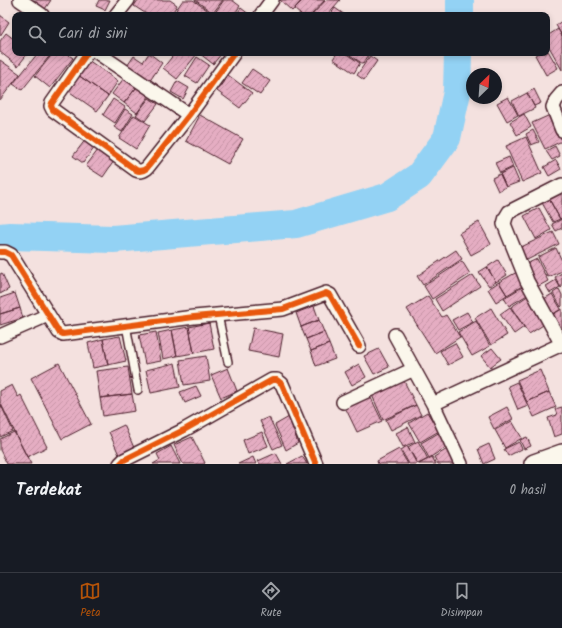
<!DOCTYPE html>
<html lang="id">
<style>
:root{--surface:#171b24;--page:#242831;--text:#f1f3f6;--muted:#9ea1a6;--line:#363941;--accent:#b45309}
body{margin:0;font-family:Kalam,sans-serif;background:var(--page);color:var(--text)}
.compass{position:absolute;left:466px;top:68px;width:36px;height:36px;border-radius:50%;background:var(--surface);box-shadow:0 2px 6px #0003;rotate:25deg}
.list{margin:0;padding:0;list-style:none}
h2{display:flex;justify-content:space-between;align-items:center;height:52px;margin:0;padding:0 16px;font-size:17px}
h2 small{font-size:13px;font-weight:400;color:var(--muted)}
.icon{flex:none;width:22px;height:22px;fill:none;stroke:currentColor;stroke-width:2;stroke-linecap:round;stroke-linejoin:round}
.map{position:relative;flex:none;width:562px;height:464px;overflow:hidden}
.search{position:absolute;background:var(--surface);box-shadow:0 2px 6px #0003;left:12px;right:12px;top:12px;height:44px;display:flex;align-items:center;gap:10px;box-sizing:border-box;padding:0 14px;border-radius:8px;color:var(--muted);font-size:15px}
.sheet{height:108px;background:var(--surface)}
nav{display:flex;justify-content:space-around;align-items:center;box-sizing:border-box;height:56px;border-top:1px solid var(--line);background:var(--surface);font-size:11px;color:var(--muted)}
nav a{display:grid;justify-items:center;gap:2px}
nav .on{color:var(--accent)}
.map>svg:first-child{display:block}
.lines{fill:none;stroke-linecap:round;stroke-linejoin:round}
.river{stroke:#93d2f4;stroke-width:28}
.building{fill:url(#building-hatch);stroke:#4a1f2b}
.lane-casing{stroke:#4a1f2b;stroke-width:10}
.street-casing{stroke:#4a1f2b;stroke-width:16}
.secondary-casing{stroke:#4a1f2b;stroke-width:22}
.lane{stroke:#fbf7ec;stroke-width:7}
.street{stroke:#fbf7ec;stroke-width:13}
.secondary{stroke:#fbf7ec;stroke-width:19}
.cycleway-casing{stroke:#fbf7ec;stroke-width:8}
.cycleway{stroke:#e8590c;stroke-width:6}
</style>
<div class="map">
<svg width="562" height="464" viewBox="0 0 562 464">
<defs>
<pattern id="building-hatch" width="6" height="6" patternUnits="userSpaceOnUse"><rect width="6" height="6" fill="#e5adc2"/><path d="M-1 1l2-2M0 6l6-6M5 7l2-2" fill="none" stroke="#c694a7"/></pattern>
</defs>
<rect width="100%" height="100%" fill="#f4e1df"/>
<filter id="ink" filterUnits="userSpaceOnUse"><feTurbulence type="fractalNoise" baseFrequency=".025" numOctaves="2"/><feDisplacementMap in="SourceGraphic" scale="8" xChannelSelector="R" yChannelSelector="G"/><feConvolveMatrix kernelMatrix="1 2 1 2 8 2 1 2 1" color-interpolation-filters="sRGB"/></filter>
<g filter="url(#ink)">
<g class="lines">
<path class="river" d="M460,15v-15
M0,237l10,-1 103,3 183,-15 91,-27 32,-21 28,-38 10,-46 1,-39"/>
</g>
<path class="building" d="M32,0h19l-6,9z
M99,0h11l-5,10 -9,-4z
M138,0h32l7,5 -6,10h-23l-14,-9z
M183,0h10l21,15h-31l-7,-5z
M195,0h28l-10,13z
M224,0h8l8,6 -6,9 -20,-1z
M280,0h22l-10,11z
M303,0h22l-14,15h-10l-7,-6z
M326,0h14l-13,15h-15z
M241,8l9,7h-14z
M335,8l10,7h-15z
M0,15l9,7 -9,14z
M562,21v15l-6,-11z
M558,29l4,7v34l-15,-27v-7z
M6,33l9,7v13h13l-10,13 -18,-14v-11z
M547,49l11,19 -12,7 -11,-20 4,-2h8z
M38,53h14l-30,37 -9,-6z
M53,53h13l7,5 -23,30 -15,-12z
M149,53l13,10 -15,22 -22,-16 9,-13 9,6z
M175,53h21l1,1 -20,25 -14,-11z
M199,53h23l-9,11z
M337,53h8l15,10 -6,10 -21,-14z
M347,53h23l-7,11z
M370,56l7,5 -13,19 -7,-5z
M197,57l12,8 -12,18 -12,-7z
M0,60l20,14 -20,26z
M88,60l30,21 -10,15 -30,-21z
M252,69l18,12 -10,14 -18,-12z
M127,74l13,9 -16,20 -12,-9z
M78,75l30,21 -11,15 -30,-21z
M228,75l24,18 -12,15 -23,-17z
M177,81l12,7 -6,11 -12,-7z
M140,83l12,9 -15,21 -13,-10z
M534,89l7,14 -7,3 -7,-13z
M527,93l8,15 -16,8 -7,-15z
M508,97l10,18 -11,6 -10,-18z
M149,98l9,6 -13,17 -9,-6z
M113,99l12,8 -10,16 -12,-8z
M125,109l8,5 -11,18 -8,-5z
M524,114l7,13 -14,8 -7,-13z
M134,115l16,10 -14,24 -17,-11z
M200,115l43,24 -15,25 -42,-23z
M550,115l12,26 -17,8 -13,-26z
M533,130l6,12 -8,3 -5,-11z
M526,137l16,36 -20,9 -16,-36z
M86,139l9,8 -12,16 -10,-7z
M555,146l5,10 -8,4 -6,-9z
M98,150l16,11 -11,16 -17,-11z
M509,157l4,10 -13,6 -5,-10z
M556,160l5,9 -12,7 -5,-9z
M513,168l6,14 -13,5 -6,-13z
M500,174l6,13 -8,4 -6,-13z
M562,192v26l-2,1 -12,-22z
M548,197l12,22 -7,3 -12,-21z
M539,208l12,22 -15,9 -12,-23z
M562,219v9l-6,3 -4,-7z
M479,222l12,22 -20,11 -12,-22z
M553,232l6,12 -34,17 -6,-13z
M556,248l6,13v10l-14,6 -10,-20z
M456,250l6,9 -39,26 -6,-9z
M537,259l11,22 -13,7 -11,-23z
M498,260l9,15 -11,7 -9,-15z
M462,261l8,13 -38,25 -8,-13z
M487,267l9,15 -7,4 -10,-14z
M517,272l7,13 -17,10 -8,-13z
M2,273l7,16 -9,5v-20z
M562,273v14l-1,1 -6,-11z
M473,275l7,11 -38,25 -7,-12z
M556,280l4,7 -10,6 -4,-7z
M499,282l8,13 -11,7 -8,-13z
M524,286l5,8 -20,12 -5,-8z
M559,289l3,6v11l-1,1 -8,-14z
M15,293l5,15 -20,6v-16z
M552,294l9,15 -8,5 -9,-15z
M529,295l19,27 -19,12 -18,-27z
M428,296l14,21 4,-2 14,22 -25,16 -28,-44z
M314,306l5,14 -18,7 -5,-14z
M510,307l14,20 -10,7 -14,-20z
M20,308l3,10 -23,7v-11z
M491,308l16,27 -16,10 -16,-27z
M562,309v22l-9,-17z
M467,312l6,10 -15,8 -6,-10z
M319,320l5,12 -18,7 -5,-12z
M476,321l14,25 -18,10 -14,-24z
M209,323l5,26 -20,4 -5,-26z
M189,327l5,26 -17,3 -5,-26z
M253,328l30,6 -4,23 -31,-6z
M172,330l5,26 -14,3 -5,-26z
M156,332l5,29 -16,3 -6,-29z
M324,332l5,12 -18,7 -5,-12z
M120,336l6,25 -18,4 -5,-26z
M103,339l5,26 -15,3 -5,-25z
M455,343l8,14 -15,8 -8,-14z
M329,344l6,15 -19,7 -5,-15z
M492,348l9,11 -11,8 -9,-11z
M379,349l10,18 -15,7 -10,-18z
M206,356l4,25 -26,4 -4,-25z
M59,363l32,61 -29,15 -31,-61z
M175,363l5,24 -29,6 -5,-23z
M359,364l7,13 -14,8 -7,-13z
M128,367l4,27 -32,4 -4,-27z
M228,368l9,23 -16,7 -10,-23z
M540,370l9,22 -22,10 -10,-22z
M404,381l12,24 -33,15 -11,-25z
M517,382l11,24 -10,4 -10,-24z
M12,385l6,12 3,-2 26,52 -20,10 -27,-55v-11z
M196,386l5,10 -16,7 -5,-11z
M549,392l7,15 -22,10 -7,-15z
M132,394l3,17 -32,5 -3,-18z
M370,396l12,25 -25,11 -12,-25z
M0,403l13,28 -13,6z
M416,405l5,10 -30,15 -5,-10z
M507,407l6,12 -19,10 -6,-12z
M562,407v27l-8,3 -6,-19 9,-3 -2,-6z
M427,412l12,19 -19,11 -11,-19z
M269,417l13,28 -9,4 -13,-28z
M289,417l9,26 -12,7 -11,-25z
M512,421l10,17 -17,10 -10,-18z
M124,425l11,25 -15,7 -11,-25z
M408,427l7,15 -12,5 -7,-14z
M14,432l17,32h-24l-7,-14v-11z
M262,432l6,14 -20,8 -5,-14z
M440,432l8,14 -19,12 -8,-15z
M192,437l13,26 -1,1h-21l-9,-19z
M527,437l4,9 -7,3 -4,-9z
M418,441l10,18 -10,5 -10,-17z
M519,442l3,7 -14,7 -4,-7z
M489,444l6,15 -11,5 -6,-15z
M171,446l9,18h-27l7,-4 -3,-6z
M407,446l10,18h-8l-8,-14z
M449,448l9,16h-20l-4,-7z
M399,449l9,15h-30l-1,-3z
M276,453l6,11h-22l-2,-3z
M302,456l5,8h-20z
M253,457l3,7h-18z
M432,457l4,7h-17z"/>
<g class="lines">
<g class="lane-casing">
<path id="lane" d="M218,315l10,47
M126,325l12,65"/>
</g>
<g class="street-casing">
<path id="street" d="M20,0l22,15
M116,15l12,-15
M261,15l11,-15
M87,53l-35,50 -1,3 2,4 83,60c4,2 7,1 11,-2l42,-53 45,-62
M98,53l91,62
M562,93l-6,7 -3,7 9,23
M562,185l-53,27 -3,5 -2,7 23,57 35,64
M0,252h5l6,3 48,77 4,2 131,-17 89,-8 43,-16 4,2 29,51
M395,335l38,69 28,60
M0,336l48,-21
M343,402l71,-33
M433,404l129,-60
M120,464l4,-4 60,-30 88,-50h5l5,4 34,80"/>
</g>
<g class="secondary-casing">
<path id="secondary" d="M534,464l28,-10"/>
</g>
<use href="#lane" class="lane"/>
<use href="#street" class="street"/>
<use href="#secondary" class="secondary"/>
<g class="cycleway-casing">
<path id="cycleway" d="M87,53l-35,50 -1,3 2,4 83,60c4,2 7,1 11,-2l42,-53 45,-62
M0,252h5l6,3 48,77 4,2 131,-17 89,-8 43,-16 4,2 29,51
M120,464l4,-4 60,-30 88,-50h5l5,4 34,80"/>
</g>
<use href="#cycleway" class="cycleway"/>
</g>
</g>
</svg>
<svg class="compass" viewBox="-18 -18 36 36"><path d="M0-13l5 13h-10z" fill="#e53935"/><path d="M0 13l5-13h-10z" fill="#9ea1a6"/></svg>
<div class="search"><svg class="icon" aria-label="search" viewBox="0 0 24 24"><circle cx="10" cy="10" r="6"/><path d="M15 15l6 6"/></svg>Cari di sini</div>
</div>
<section class="sheet">
<h2>Terdekat<small>0 hasil</small></h2>
<ul class="list">
</ul>
</section>
<nav>
<a class="on"><svg class="icon" aria-label="map" viewBox="0 0 24 24"><path d="M3 6l6-2 6 2 6-2v14l-6 2-6-2-6 2zM9 4v14M15 6v14"/></svg>Peta</a>
<a><svg class="icon" aria-label="directions" viewBox="0 0 24 24"><path d="M12 3l9 9-9 9-9-9zM9 14v-3h6M13 9l2 2-2 2"/></svg>Rute</a>
<a><svg class="icon" aria-label="saved" viewBox="0 0 24 24"><path d="M7 4h10v16l-5-4-5 4z"/></svg>Disimpan</a>
</nav>
